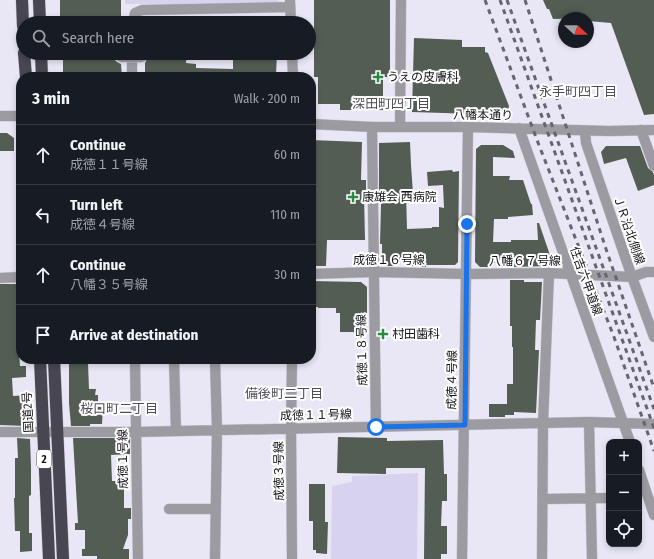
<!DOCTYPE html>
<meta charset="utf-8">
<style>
:root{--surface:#171b24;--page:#20242c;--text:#f1f3f6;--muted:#9ea1a6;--line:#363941}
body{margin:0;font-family:"Fira Sans Condensed","Noto Sans JP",sans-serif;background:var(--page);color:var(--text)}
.controls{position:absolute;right:12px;bottom:12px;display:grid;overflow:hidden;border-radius:8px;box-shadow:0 2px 6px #0003}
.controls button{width:36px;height:36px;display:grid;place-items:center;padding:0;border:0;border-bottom:1px solid var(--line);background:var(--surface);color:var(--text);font:20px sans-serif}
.compass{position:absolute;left:558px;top:12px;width:36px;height:36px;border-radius:50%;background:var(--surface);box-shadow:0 2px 6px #0003;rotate:111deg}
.stop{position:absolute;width:12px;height:12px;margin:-9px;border:3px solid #1a73e8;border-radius:50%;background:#fff}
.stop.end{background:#1a73e8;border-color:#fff;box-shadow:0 1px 4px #0008}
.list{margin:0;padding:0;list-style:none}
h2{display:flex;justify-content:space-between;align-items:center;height:52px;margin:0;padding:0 16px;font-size:17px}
h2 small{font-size:13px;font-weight:400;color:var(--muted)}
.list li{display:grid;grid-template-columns:26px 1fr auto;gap:12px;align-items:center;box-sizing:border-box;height:60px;padding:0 16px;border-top:1px solid var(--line)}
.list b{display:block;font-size:15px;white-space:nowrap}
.list p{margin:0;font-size:13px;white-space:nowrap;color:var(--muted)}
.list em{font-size:13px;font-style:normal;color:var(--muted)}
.icon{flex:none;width:22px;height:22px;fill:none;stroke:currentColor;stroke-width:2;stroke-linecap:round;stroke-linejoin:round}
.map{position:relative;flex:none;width:654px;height:559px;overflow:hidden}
.search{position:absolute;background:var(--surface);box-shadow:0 2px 6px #0003;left:16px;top:16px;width:300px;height:44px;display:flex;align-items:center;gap:10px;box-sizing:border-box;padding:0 14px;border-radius:22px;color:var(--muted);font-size:15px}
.panel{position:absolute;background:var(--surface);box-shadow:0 2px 6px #0003;left:16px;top:72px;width:300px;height:292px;border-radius:16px}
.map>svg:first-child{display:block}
.green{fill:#d7d2ee}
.building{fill:#535d54}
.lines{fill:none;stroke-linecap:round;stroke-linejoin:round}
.minor-casing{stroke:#c7c5d1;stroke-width:11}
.highway-casing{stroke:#c7c5d1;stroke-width:13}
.minor{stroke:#9c9ba1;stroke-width:10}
.highway{stroke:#484651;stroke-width:12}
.rail{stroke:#67666f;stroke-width:3;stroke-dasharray:5 5;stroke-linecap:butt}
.minor-bridge-casing{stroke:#c7c5d1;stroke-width:11;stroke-linecap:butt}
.minor-bridge{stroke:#9c9ba1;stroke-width:10}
.route{stroke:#1a73e8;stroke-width:5}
.poi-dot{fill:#278c42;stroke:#fff;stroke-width:1.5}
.labels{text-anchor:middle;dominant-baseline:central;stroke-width:4;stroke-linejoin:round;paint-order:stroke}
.shield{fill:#fff;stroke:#5a595d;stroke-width:1}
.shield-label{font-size:11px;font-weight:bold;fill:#131217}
.poi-label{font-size:12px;fill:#131217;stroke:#fff;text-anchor:start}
.street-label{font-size:12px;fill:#131217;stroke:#fff}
.neighbourhood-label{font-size:13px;fill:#504e59;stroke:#fff}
</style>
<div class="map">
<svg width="654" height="559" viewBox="0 0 654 559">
<rect width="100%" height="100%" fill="#e9e7f5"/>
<path class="green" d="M125,0h154l-3,4h-151z
M418,473l-1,86h-86l1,-73 20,-4v-6z"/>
<path class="building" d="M60,0h61v23h-61z
M314,0h76v77h-7v33h-43v-6h-22v-27h-4z
M543,0h111v114l-10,1 -33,-92 -23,-2v-3l-35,1 -4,-10h-2z
M414,38l48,2v7h23v5l3,1 21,53 -2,9 -95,-3z
M63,53h53l-1,4v3l2,2 4,2 1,13h-59z
M147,53h40l-1,10 10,1v4l37,1v-16h44l-1,22h-6v2h-125v-14l3,-6z
M0,133h7l7,5v13h-14z
M311,140l51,2 -1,38h5v15h-2l1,45h-38l-1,26h-15v-64h2v-23h-2z
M410,142l1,23 2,28h-7l1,36 25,-1v-1h7v-20l5,1 -1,-23 -15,1 -1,-14 25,-2 1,2 6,-1 -1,91 -3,3h-29v2l-14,-1v-5h-16v5h-14v-22h-2l1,-39v-10h-2v-52z
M481,145h22l10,6 2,7 -22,-1v19h17l-1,4h14l8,24h1l1,11 -25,2v2h-14l-1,23h18v-2h27l-1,-17h2l13,38 -3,5 -39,1v-4h-21v4h-9l-5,-5 1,-113z
M606,146h34l8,22 5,4 1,3v10l-16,6 -12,-33 -22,6 -3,-12z
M510,280h14v2h18l-2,38h-4l-1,30h4l-3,63 -22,-1v3h-9v2h-16v-13h18v-20h6v-37h-1v-21h-2z
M311,281l50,1 6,5v45h-27v-19h-4v-5h-18v-1h-6z
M0,284h21v56h-3l2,26h6v11l-14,1 1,18 15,-1 1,26h-2v5l-27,-1z
M69,359h17v4h2l1,26h7l-1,6h3v12h5l-1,17h-12v2h-19l-2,-23z
M338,437l49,1v3l56,-1 1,34h3v27h-5l-1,25h6v28h-6v5h-17l1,-91h-39v6l-49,-1z
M17,438l13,1 1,28v28l-2,1v37h3v18l-12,1v-21h-5l-1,-33h1v-40h3z
M73,438h57v16l-19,1 1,26h6v7l6,1v19h7v11h-3v16l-5,14h6v10h-32v-3h-15v-7h3v-19h-10v-7h3z
M309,484h16v38h3l-1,32 -11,-1v-3h-3v-29h-4z"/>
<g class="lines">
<g class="minor-casing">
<path id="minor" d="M290,1l1,22
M133,23l2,-10 7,-3 148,-3
M292,53l1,24
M132,77v-24
M0,116h21
M311,124l61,3h96l141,4 45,-1
M372,127l4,300
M400,127l1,-127
M519,128l111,314
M641,130l13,36
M585,131l1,12 46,134 22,60
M311,274l62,-2 94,2 82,-1 83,4 14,-5h8
M0,278l21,-1
M135,359l3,200
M174,359l2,72
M292,359l-1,69 1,131
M589,422l3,137
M0,432h135l454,-10 65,2
M639,470l15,45
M543,499l66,-1
M169,509h47
M215,559l2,-129 -2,-71
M462,559l6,-432
M542,559l1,-135 6,-151"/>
</g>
<g class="highway-casing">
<path id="highway" d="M22,0l1,26
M39,0l1,23
M24,53l2,24
M41,53l1,24
M40,359l9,200
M54,359l9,200"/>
</g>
<use href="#minor" class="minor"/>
<use href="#highway" class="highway"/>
<path class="rail" d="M485,0l52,140 77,197 40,114
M500,0l154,428
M507,0l147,409
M525,0l80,246 49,142"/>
<g class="minor-bridge-casing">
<path id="minor-bridge" d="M121,57h21"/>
</g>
<use href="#minor-bridge" class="minor-bridge"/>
</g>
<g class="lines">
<path class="route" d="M376,427l89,-2 2,-201"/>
</g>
<g class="poi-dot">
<path d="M376 71h4v4h4v4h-4v4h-4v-4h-4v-4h4z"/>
<path d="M351 191h4v4h4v4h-4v4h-4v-4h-4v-4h4z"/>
<path d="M381 328h4v4h4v4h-4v4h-4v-4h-4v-4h4z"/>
</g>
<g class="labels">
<rect class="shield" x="37" y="450" width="14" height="18" rx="3"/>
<g class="shield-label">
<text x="44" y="459">2</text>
</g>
<g class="poi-label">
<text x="387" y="77">うえの皮膚科</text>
<text x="362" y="197">康雄会 西病院</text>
<text x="392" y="334">村田歯科</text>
</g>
<g class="street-label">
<text transform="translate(483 115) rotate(1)">八幡本通り</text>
<text transform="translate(629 230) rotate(71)">ＪＲ沿北側線</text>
<text x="389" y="260">成徳１６号線</text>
<text x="525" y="261">八幡６７号線</text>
<text transform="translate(586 281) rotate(70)">住吉六甲道線</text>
<text transform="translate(362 350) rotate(-91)">成徳１８号線</text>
<text transform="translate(452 380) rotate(-89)">成徳４号線</text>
<text transform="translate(28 412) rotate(-93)">国道2号</text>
<text transform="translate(316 415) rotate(-1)">成徳１１号線</text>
<text transform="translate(123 459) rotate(-91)">成徳１号線</text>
<text transform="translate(279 471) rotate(-91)">成徳３号線</text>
</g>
<g class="neighbourhood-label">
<text x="578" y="91">永手町四丁目</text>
<text x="391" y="103">深田町四丁目</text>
<text x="284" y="393">備後町二丁目</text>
<text x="119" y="408">桜口町二丁目</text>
</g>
</g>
</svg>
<div class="controls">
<button>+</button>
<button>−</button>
<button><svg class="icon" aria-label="locate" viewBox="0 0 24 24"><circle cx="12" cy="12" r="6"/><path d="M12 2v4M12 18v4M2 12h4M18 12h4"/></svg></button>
</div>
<svg class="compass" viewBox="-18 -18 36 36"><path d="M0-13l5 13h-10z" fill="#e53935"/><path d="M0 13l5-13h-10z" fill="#9ea1a6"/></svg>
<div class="stop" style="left:376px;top:427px"></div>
<div class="stop end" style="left:467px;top:224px"></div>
<div class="search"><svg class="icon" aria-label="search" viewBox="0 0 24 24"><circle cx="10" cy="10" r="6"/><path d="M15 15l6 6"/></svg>Search here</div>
<section class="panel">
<h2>3 min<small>Walk · 200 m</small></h2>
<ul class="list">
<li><svg class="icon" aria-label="ahead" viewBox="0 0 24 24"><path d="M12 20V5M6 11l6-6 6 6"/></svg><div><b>Continue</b><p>成徳１１号線</p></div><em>60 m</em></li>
<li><svg class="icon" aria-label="left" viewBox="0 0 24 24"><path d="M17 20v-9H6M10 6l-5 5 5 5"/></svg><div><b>Turn left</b><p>成徳４号線</p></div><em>110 m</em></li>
<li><svg class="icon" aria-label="ahead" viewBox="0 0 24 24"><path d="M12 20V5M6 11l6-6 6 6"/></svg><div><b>Continue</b><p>八幡３５号線</p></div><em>30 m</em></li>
<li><svg class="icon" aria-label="arrive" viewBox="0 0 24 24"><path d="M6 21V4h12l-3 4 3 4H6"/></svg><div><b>Arrive at destination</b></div></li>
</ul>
</section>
</div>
